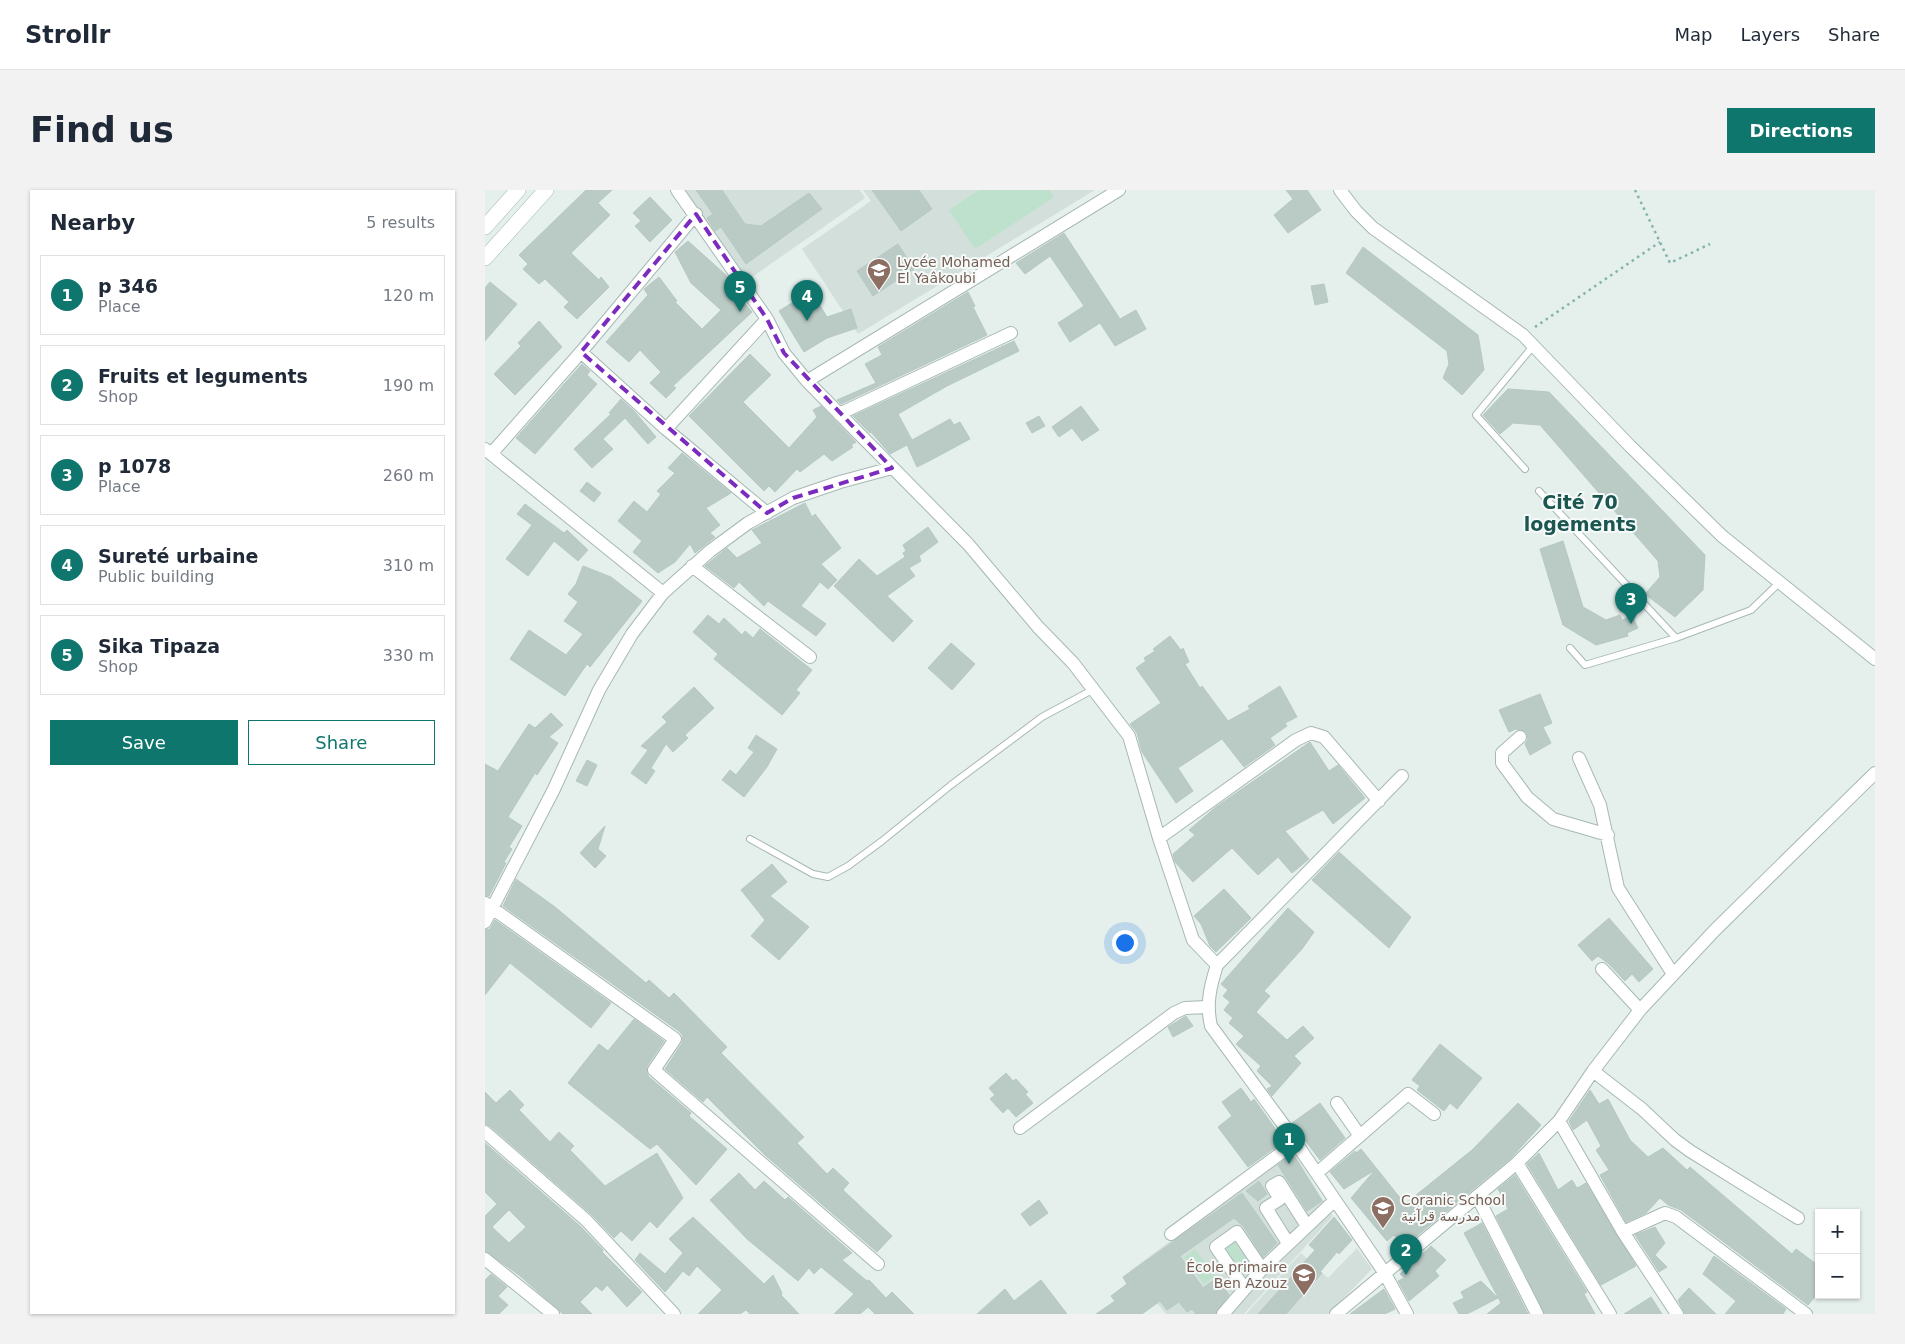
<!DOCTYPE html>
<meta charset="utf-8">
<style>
:root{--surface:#fff;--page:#f2f2f3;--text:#1f2937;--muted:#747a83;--line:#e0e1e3;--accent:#0f766e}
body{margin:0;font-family:"DejaVu Sans","Noto Naskh Arabic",sans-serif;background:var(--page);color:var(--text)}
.controls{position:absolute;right:15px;bottom:15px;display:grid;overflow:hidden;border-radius:0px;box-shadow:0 1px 4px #0004}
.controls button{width:45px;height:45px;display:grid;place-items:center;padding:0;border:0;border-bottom:1px solid var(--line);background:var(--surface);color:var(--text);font:25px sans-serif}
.you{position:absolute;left:639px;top:752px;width:18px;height:18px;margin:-12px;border:4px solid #fff;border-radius:50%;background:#1a73e8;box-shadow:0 0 0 8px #1a73e833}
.badge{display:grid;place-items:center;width:32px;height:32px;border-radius:50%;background:var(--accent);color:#fff;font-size:16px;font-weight:700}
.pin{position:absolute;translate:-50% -41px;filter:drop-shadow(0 1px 2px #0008)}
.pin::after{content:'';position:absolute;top:26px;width:18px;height:15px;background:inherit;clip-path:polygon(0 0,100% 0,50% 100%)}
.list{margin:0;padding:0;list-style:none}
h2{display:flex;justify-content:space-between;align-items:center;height:65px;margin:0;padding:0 20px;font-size:21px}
h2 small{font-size:16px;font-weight:400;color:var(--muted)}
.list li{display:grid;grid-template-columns:32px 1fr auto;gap:15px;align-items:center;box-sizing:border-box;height:80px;margin:0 10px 10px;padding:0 10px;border:1px solid var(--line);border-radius:0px}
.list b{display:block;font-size:19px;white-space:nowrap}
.list p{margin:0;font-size:16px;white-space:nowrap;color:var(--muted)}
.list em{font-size:16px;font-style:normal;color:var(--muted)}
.actions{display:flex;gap:10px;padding:15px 20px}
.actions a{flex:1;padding:11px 0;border:1px solid var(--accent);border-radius:0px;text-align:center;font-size:18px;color:var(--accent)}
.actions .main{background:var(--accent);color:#fff}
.map{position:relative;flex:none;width:1390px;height:1124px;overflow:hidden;border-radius:0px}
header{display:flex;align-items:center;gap:30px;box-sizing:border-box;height:70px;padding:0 25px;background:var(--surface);border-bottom:1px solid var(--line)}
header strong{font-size:24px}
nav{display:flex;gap:28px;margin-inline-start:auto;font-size:18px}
.intro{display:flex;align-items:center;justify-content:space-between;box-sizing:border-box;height:120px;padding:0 30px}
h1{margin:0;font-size:35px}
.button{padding:12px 22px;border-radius:0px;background:var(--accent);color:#fff;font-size:18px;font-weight:700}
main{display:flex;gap:30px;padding:0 30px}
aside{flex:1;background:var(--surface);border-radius:0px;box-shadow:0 1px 4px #0004}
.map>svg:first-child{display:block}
.built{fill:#d3dfdb}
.green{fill:#bde1cc}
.building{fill:#bacac5;stroke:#b6c9c4;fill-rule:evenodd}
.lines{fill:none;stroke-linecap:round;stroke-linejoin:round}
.service-casing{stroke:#a7b8b4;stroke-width:8}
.minor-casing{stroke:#a7b8b4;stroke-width:14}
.secondary-casing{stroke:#a2bbb6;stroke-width:16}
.path{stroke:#83b4ac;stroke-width:2.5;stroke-dasharray:2.5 4;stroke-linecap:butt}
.service{stroke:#fff;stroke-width:6}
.minor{stroke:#fff;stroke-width:12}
.secondary{stroke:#fff;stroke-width:15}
.marked{fill:none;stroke:#7b2cbf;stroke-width:4;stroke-dasharray:10 6;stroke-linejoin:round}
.labels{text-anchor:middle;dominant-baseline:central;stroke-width:4;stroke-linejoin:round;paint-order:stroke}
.education-label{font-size:14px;fill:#785e54;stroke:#f6fbf9;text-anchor:start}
.district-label{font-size:19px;font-weight:bold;fill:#1c5651;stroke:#f6fbf9}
</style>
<header>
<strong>Strollr</strong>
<nav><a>Map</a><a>Layers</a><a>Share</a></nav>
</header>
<div class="intro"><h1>Find us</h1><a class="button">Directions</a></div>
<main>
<aside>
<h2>Nearby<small>5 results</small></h2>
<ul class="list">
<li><span class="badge">1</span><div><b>p 346</b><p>Place</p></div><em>120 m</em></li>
<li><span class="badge">2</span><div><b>Fruits et leguments</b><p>Shop</p></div><em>190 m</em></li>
<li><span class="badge">3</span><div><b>p 1078</b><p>Place</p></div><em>260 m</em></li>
<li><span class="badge">4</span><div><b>Sureté urbaine</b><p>Public building</p></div><em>310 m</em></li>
<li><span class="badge">5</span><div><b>Sika Tipaza</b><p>Shop</p></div><em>330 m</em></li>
</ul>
<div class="actions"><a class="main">Save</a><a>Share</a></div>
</aside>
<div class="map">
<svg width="1390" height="1124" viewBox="0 0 1390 1124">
<rect width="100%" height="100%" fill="#e5efec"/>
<path class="built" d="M193,0h182l5,8 -120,84z
M378,0h232l-237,144 -56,-85 69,-48z
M807,960l41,66 -89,98h-78l-36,-43z
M872,1058l15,21 -44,45h-82l55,-61 27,25z"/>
<path class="green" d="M494,0h70l5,7 -79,52 -26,-39z
M749,1051l17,25 -9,6 -12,-13 -5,-12z
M710,1059l20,27 -11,8 -20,-27z"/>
<path class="building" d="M101,0h26l-14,13 12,12 -39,38 28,27 2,-3 8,10 -32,32 -13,-12 5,-5 -24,-23 -6,5 -16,-15 5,-5 -9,-9z
M211,0h26l23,34 16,2 48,-33 13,16 -76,55 -25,-37 -6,4 -8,-13 6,-4z
M387,0h47l13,19 -31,22z
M801,0h21l14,20 -33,23 -14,-18 19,-16z
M165,7l22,23 -22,22 -15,-16 6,-5 -8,-8z
M579,43l56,86 16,-9 10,19 -31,17 -15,-23 -30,19 -12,-19 26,-17 -34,-50 -25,18 -9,-11z
M203,51l39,35 14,20 -2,1 13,15 -79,74 3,2 -10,10 -16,-15 11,-11 -21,-22 -11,12 -23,-20 42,-47 -4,-6 15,-12 18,24 -2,1 27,27 19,-19 -30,-27 -16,-31z
M413,54l16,25 -41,27 -16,-25z
M878,57l115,88 6,35 -22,25 -19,-17 6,-14 -2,-13 -101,-78z
M5,92l27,22 -32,37v-53z
M839,94l4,18 -13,3 -4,-19z
M326,101l16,26 24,-8 6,19 -30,10 -23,14 -25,-41z
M483,102l7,14 -2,1 14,28 -146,69 -4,-4 39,-17 -11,-19 17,-9 -4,-8z
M54,131l23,26 -47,48 -21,-21 27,-28 -3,-3z
M529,151l5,10 -72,35 -49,28 14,26 38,-21 4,6 6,-3 10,17 -41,22 -12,6 -10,-22 -17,9 -19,-22 -1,1 -17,-17z
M265,164l21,21 -28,27 46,46 28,-31 -4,-7 8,-4 35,36 -5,3 2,2 -21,14 -8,-7 -24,18 -3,-3 -22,23 -6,-6 -5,5 -75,-75z
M97,174l8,7 -3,4 10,9 -62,70 -19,-16z
M1023,199l41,3 156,163 -2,35 -28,27 -30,-23 15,-17 -2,-16 -118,-136 -27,-2 -13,11 -17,-19z
M136,209l14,13 21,25 -8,7 -23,-26 -22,21 10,10 -21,19 -18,-19 37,-35 -2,-1z
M596,216l18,24 -17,11 -10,-13 -13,9 -7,-10z
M554,226l6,10 -13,7 -6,-10z
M197,263l49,40 -25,15 14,17 -10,8 5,4 -20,16 -5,-9 -15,18 -17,11 -25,-21 9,-11 -24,-20 16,-20 13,11 14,-18 -4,-3 18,-18 -7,-5z
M102,292l14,11 -7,9 -14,-11z
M320,313l7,14 3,-3 26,34 -20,16 16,16 -9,9 -8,-7 -19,24 25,18 -10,12 -48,-35 -4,5 -25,-24 -5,6 -29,-22 22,-18 10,10 25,-15 -10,-13z
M40,314l39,29 3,-3 21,20 -10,11 -24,-20 -26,35 -22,-17 26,-34 -15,-11z
M443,337l10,15 -19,14 2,5 -12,7 6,8 -28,20 26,25 -20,21 -59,-56 25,-27 18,17 28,-19 -2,-4 3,-2 -3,-6z
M1078,351l20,66 23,13 14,-5 2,5 10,-4 6,12 -11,5 1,3 -32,9 -33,-20 -23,-76z
M98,376l28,11 31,24 -52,66 -3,-3 -22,32 -55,-37 19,-29 37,25 17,-21 -19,-13 14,-19 -10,-8 8,-10z
M223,425l11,9 5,-6 18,17 3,-4 8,7 7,-9 52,41 -16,20 4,3 -18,22 -68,-56 4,-5 -25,-22z
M685,446l11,14 2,-2 6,14 -4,2 15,24 2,-2 26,35 22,-12 -2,-3 32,-20 17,31 -12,6 2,3 -17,12 5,7 -31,22 -22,-28 -44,29 15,23 -17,12 -34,-51 -5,-19 -7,-9 31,-21 -25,-35 10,-7 -2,-3 11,-7 -2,-2z
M466,453l24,21 -23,26 -24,-22z
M209,497l20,21 -29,27 3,3 -15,14 -7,-8 -15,24 4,3 -9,13 -15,-11 17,-23 -7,-4 26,-24 -5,-5z
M1055,504l12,29 -9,4 8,16 -21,12 -5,-11 3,-5 -2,-7 -10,-3 -7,3 -10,-22z
M66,523l12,12 -14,12 9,6 -21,32 -2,-2 -27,44 14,9 -13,21 3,2 -8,13 2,1 -17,33 -4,-1v-131l13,7 31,-47 6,4z
M271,545l21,14 -10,18 -23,30 -22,-17 8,-10 6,5 18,-23 -6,-4z
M825,552l19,29 9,-6 27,33 -32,26 -10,-14 -38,21 24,28 -17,14 -14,-16 -20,18 -26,-27 -39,34 -18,-20 -2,-8 22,-19 -6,-5 27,-23z
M102,570l10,5 -10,21 -11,-5z
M120,636l-7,23 8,7 -11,12 -15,-15z
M854,662l72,65 -22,31 -77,-68z
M287,674l15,18 -17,14 39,31 -30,33 -28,-24 14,-16 -24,-30z
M31,689l39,28 91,76 3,-3 20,18 5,-5 53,54 -6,6 83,84 -7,6 30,31 6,-6 16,15 -6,7 49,46 -15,16 -112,-97 -58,-58 -4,5 -38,-33 17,-26 1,-7 -3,-4 -177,-126z
M739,699l27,29 -35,34 -6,-6 -9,-22 -7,-8z
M803,718l26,24 -12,17 -38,42 6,5 -14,16 31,28 16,-14 11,12 -20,18 7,7 -29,33 -5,-7 5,-3 -15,-15 4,-5 -25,-22 8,-8 -15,-13 4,-5 -9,-8 6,-8 -7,-6 5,-6 -7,-6z
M1124,728l44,51 -14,13 -7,-8 -7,7 -17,-18 -10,-7 -6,5 -14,-16z
M10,730l116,83 -20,25 -81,-65 -25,32v-65l5,-1z
M701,826l7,10 -20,11 -5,-10z
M149,829l30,22 -17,25 1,10 43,37 -2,3 38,33 -31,36 -39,-41 -7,5 -82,-66 31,-39 9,7z
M955,854l42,34 -25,31 -7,-6 -6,8 -27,-21 3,-4 -8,-6z
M521,883l7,8 3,-2 12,13 -3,2 8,9 -17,14 -8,-9 -5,5 -13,-14 5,-4 -6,-7z
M756,898l10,14 3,-3 30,42 -36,26 -30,-40 14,-11 -10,-14z
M25,900l14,15 -5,5 31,32 9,-10 15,14 -4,4 35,36 52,-33 26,45 -26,30 -7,-7 -18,20 -11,-10 -7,7 -23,-24 -101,-88 -5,-2v-32l11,11z
M1105,900l9,14 9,-5 22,41 18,17 15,-9 24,22 3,-3 102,87 4,-5 23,17v26l-11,13 -127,-95 -13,-5 -8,-7 -14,15 -20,9 -26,-47 9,-5 -13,-20 5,-4 -14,-26 -14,10 -4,-9z
M835,913l25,35 -25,22 -28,-37z
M1033,913l23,22 -29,32 -106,88h-4l-8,-10 -7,6 -36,-43 24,-28 -31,19 -14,-17 25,-21 1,2 5,-4 44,55 67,-54z
M0,953l95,83 23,24 -1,2 40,40 -15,15 -20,-22 -5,6 -6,-5 -16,16 12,12h-29l-44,-39 -34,-24v-35l12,-12 -12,-12zM24,1020l17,17 -17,16 -17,-16z
M1054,963l19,37 14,-10 5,8 9,-5 50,83 -35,19 -74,-121z
M808,964l29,47 -15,10 -29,-46z
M254,983l16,17 9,-9 21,19 3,-3 64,56 -10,7 25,21 2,-1 17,18 6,-6 22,22h-39l-7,-7 -8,7h-26l20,-20 -33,-27 -7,7 -5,-6 -11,13 -51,-42 -37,-39z
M1030,985l72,117 -3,2 11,20h-50l-49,-98 12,-7 -10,-20z
M774,991l8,13 -9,7 -12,-10z
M757,1003l35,50 -14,14 -19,-30 -10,-9 -54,38 23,32 14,-10 12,17 -14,19h-19l-4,-5 -5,3 -8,-10 -12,8 -7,-9 -18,13h-46l19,-13 -4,-5 16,-12 -4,-7z
M554,1010l9,13 -18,13 -9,-12z
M208,1027l71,67 9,-9 9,18 -1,2 18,19h-49l-4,-4 -6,4h-42l24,-24 -25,-24 -8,10 -6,-5 -18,21 -30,-32 5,-7 25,21 18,-21 -14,-14z
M849,1027l18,23 -13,14 -2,-2 -17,20 2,1 -36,41h-28l57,-64 -6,-5z
M997,1033l46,91h-41l14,-11 -37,-70z
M1170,1037l10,16 -10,12 12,12 -8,5 -24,-37z
M946,1056l15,14 -11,11 4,5 -30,25 -11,-20 6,-3 -4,-4z
M1229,1066l72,53 -3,5h-58l11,-13 -33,-27z
M6,1084l16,13 -9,9 10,9 -9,9h-14v-34z
M556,1090l26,34h-90l28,-25 9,12z
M996,1091l17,17 -31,16h-8l-6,-11 11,-5 -3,-6z
M1204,1098l27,26h-31l-7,-14z
M899,1099l11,20 -10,5h-35z
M1166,1107l11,17h-38z"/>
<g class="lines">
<g class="service-casing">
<path id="service" d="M1040,279l-49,-54 58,-70
M1054,301l137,147 75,-28 29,-28
M1085,458l15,17 91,-27
M265,649l63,35 15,3 20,-11 34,-25 69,-56 91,-68 52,-28"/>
</g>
<g class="minor-casing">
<path id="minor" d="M192,0l90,129 17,34 23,28 161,163 70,83 35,36 56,73 30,102 34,102 24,25c-7,22 -11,39 -6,61l72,98 101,148 23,42
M855,0l16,21 17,17 150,107 107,111 92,90 153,123
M96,162l85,77 101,84
M322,191l312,-191
M354,224l172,-81
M181,239l101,-110
M0,259l178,144
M6,264l90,-102 115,-138
M207,376l118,91
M1035,547l-18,16v10l25,34 26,22 55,16
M1094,568l21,47 18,83 55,86
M674,648l137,-98 15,-7 13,4 55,64
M0,713l190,136 -21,31 224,194
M0,732l69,-133 45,-99 33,-56 31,-41 47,-42 38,-28 45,-25 47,-16 52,-14
M732,775l185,-189
M1117,779l38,41
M1108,881l49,38 33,31 15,11 108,67
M852,913l23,33
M1074,931l64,111 42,-19 11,4 130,97
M535,938l154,-115 11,-5 23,-1
M0,942l101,88 88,94
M1032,973l93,151
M832,983l91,-79 26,20
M992,1006l60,118
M1138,1042l54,82
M686,1044l125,-92
M803,1053l-22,-35 14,-9 -8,-13 7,-4 28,44
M0,1069l68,55
M759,1098l-28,-41 21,-15 25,37
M738,1124l39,-45 73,-69
M851,1124l181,-151 42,-42 34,-50 47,-61 75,-80 160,-157"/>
</g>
<g class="secondary-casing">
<path id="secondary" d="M0,37l33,-37
M0,68l61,-68"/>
</g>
<path class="path" d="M1150,0l35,73 40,-19
M1050,137l125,-85"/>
<use href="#service" class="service"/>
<use href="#minor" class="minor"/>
<use href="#secondary" class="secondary"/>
</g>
<path class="marked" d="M211,24l71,105 17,34 108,115 -99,30 -26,15 -186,-161z"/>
<defs>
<g id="school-pin" transform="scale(1.25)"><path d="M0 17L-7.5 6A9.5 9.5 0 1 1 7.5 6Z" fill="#8d6e63" stroke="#f6fbf9"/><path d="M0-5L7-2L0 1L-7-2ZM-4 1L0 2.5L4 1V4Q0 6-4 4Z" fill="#fff"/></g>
</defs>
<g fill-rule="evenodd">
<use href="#school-pin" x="394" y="80"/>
<use href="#school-pin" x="898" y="1018"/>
<use href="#school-pin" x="819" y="1085"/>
</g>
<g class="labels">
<g class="education-label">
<text x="412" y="72">Lycée Mohamed<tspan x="412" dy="16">El Yaâkoubi</tspan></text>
<text x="916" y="1010">Coranic School<tspan x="916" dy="16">مدرسة قرآنية</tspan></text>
<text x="802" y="1077" text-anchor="end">École primaire<tspan x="802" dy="16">Ben Azouz</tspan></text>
</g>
<g class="district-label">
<text x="1095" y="312">Cité 70<tspan x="1095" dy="22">logements</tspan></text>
</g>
</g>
</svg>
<div class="controls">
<button>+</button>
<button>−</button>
</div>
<div class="you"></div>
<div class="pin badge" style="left:804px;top:974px">1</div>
<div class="pin badge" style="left:921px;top:1085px">2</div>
<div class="pin badge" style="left:1146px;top:434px">3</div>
<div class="pin badge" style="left:322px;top:131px">4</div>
<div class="pin badge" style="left:255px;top:122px">5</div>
</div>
</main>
